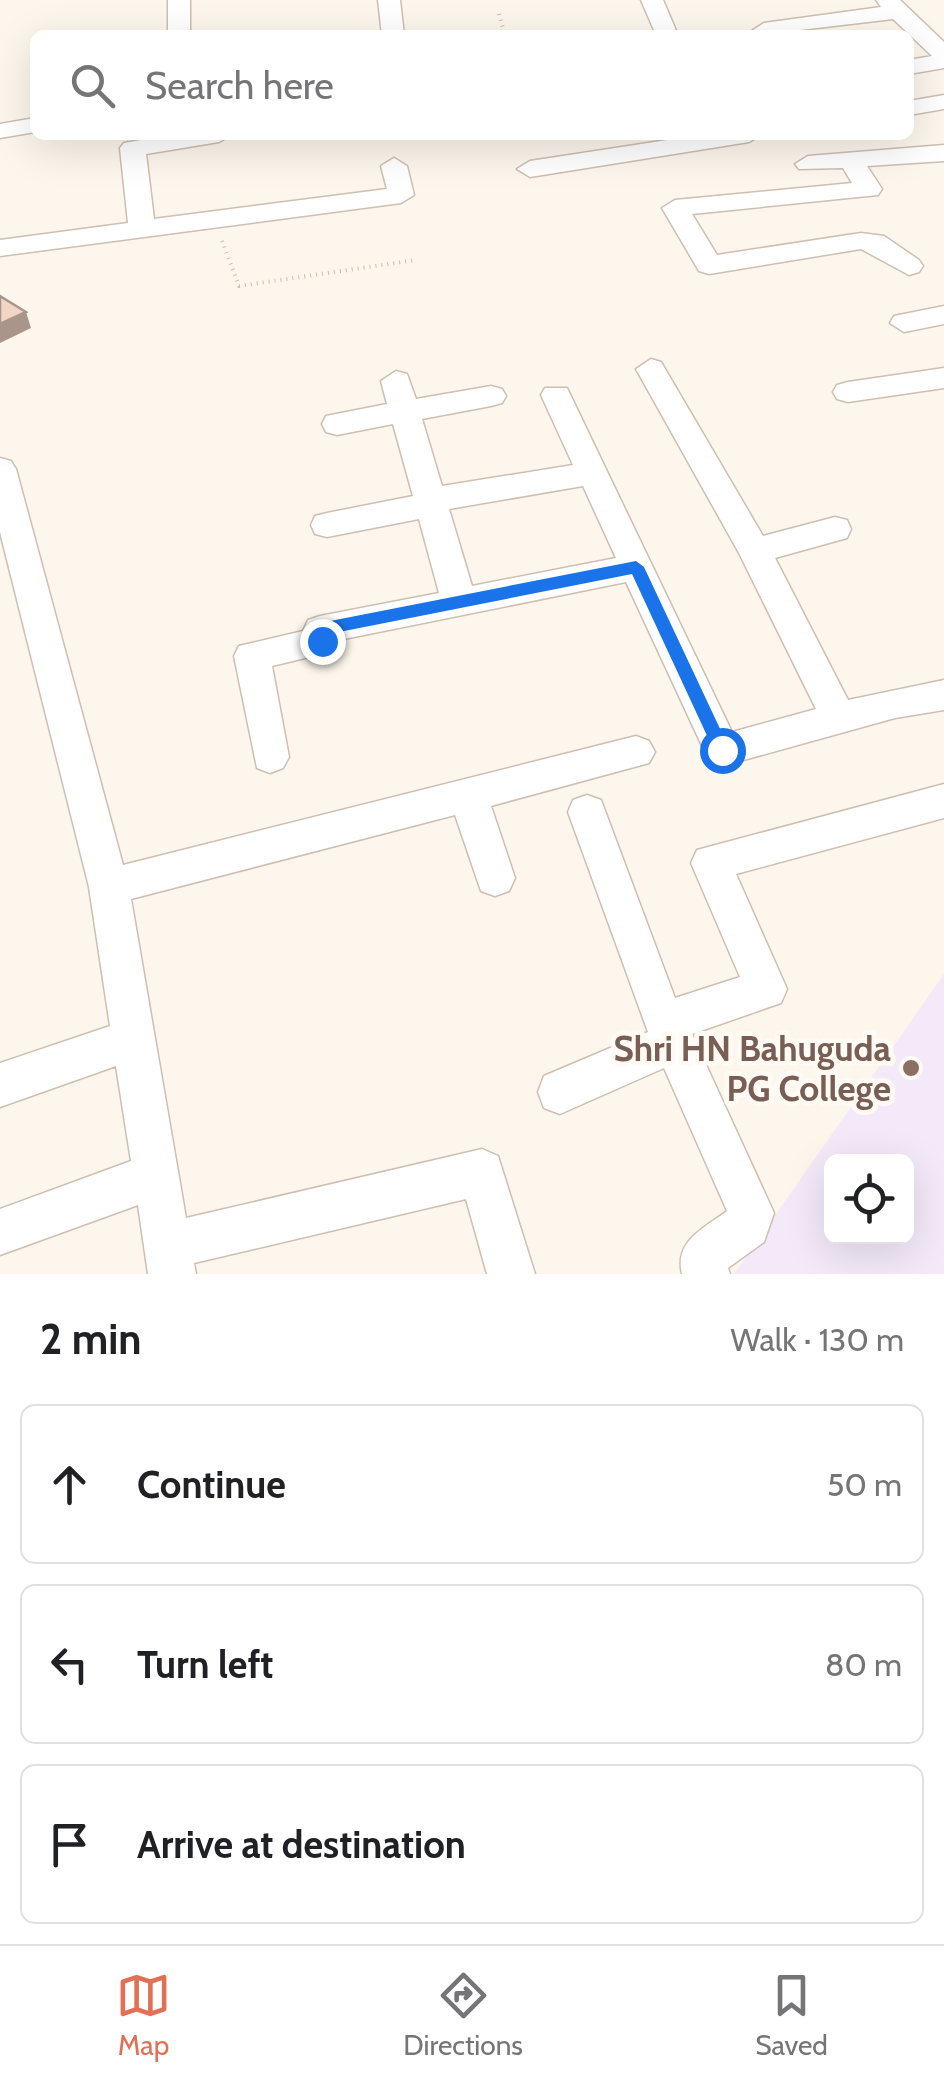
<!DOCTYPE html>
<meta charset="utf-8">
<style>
:root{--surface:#fff;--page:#f6f6f6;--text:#202124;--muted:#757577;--line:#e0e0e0;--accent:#e17156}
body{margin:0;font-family:Cabin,sans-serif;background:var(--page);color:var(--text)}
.controls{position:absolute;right:30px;bottom:30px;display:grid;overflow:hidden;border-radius:15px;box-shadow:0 10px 40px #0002}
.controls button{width:90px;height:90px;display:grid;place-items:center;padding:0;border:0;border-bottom:2px solid var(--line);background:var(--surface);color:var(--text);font:50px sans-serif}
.stop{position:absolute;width:30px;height:30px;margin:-22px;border:8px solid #1a73e8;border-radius:50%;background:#fff}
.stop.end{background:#1a73e8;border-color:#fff;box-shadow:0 2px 10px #0008}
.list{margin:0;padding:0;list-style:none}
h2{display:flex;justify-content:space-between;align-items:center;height:130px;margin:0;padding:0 40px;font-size:42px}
h2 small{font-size:32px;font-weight:400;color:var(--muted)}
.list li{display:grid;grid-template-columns:65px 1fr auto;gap:30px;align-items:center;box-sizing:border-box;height:160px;margin:0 20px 20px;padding:0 20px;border:2px solid var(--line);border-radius:15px}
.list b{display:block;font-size:38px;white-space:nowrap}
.list em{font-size:32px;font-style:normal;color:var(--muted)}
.icon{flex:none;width:55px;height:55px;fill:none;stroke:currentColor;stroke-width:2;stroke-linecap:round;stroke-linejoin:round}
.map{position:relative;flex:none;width:944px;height:1274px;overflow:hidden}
.search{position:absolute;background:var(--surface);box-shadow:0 10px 40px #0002;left:30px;right:30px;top:30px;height:110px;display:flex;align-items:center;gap:25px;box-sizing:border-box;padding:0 35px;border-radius:15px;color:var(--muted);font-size:38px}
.sheet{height:670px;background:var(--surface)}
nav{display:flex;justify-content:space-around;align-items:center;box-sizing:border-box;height:140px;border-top:2px solid var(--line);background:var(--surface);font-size:28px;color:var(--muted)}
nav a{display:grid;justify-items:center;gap:5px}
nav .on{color:var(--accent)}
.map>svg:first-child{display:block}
.education{fill:#f3e9f9;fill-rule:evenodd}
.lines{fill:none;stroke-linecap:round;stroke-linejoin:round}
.minor-casing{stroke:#cfbeb1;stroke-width:3}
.path{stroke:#d7b8a7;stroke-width:4;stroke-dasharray:1 5;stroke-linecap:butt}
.minor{fill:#fff;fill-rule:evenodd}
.shaded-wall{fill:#a9958a}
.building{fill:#f1d5c5;stroke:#a9958a;stroke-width:2.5}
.route{fill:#1a73e8}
.education-dot{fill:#8d6e63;stroke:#fffaf3;stroke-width:4}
.labels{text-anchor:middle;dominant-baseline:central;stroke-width:10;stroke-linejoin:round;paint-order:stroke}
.near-education-label{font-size:35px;font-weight:bold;fill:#785e54;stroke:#fffaf3;text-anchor:end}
</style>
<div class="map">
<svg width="944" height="1274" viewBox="0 0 944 1274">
<rect width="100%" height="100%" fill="#fcf6ed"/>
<path class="education" d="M944,974v300h-210zM832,1162h74v74h-74z"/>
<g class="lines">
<g class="minor-casing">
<path id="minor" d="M168,0h22v35h-22z
M378,0h22l4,35h-22z
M641,0h22l15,35h-22z
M876,0h24l44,42v26l-35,6v-14l23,-4 -39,-37 -136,16 -4,-5 11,-7 117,-16z
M944,95v14l-35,6v-14z
M35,118v14l-35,6v-14z
M169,135h62l-12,7 -73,12 8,65 233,-30 -6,-23 13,-8 13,8 7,29 -13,8 -401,53v-16l128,-17 -8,-75 4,-5z
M700,135h61l-12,7 -219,35 -13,-8 13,-8z
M944,145v16l-77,5 15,23 -4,6 -186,19 25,41 144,-22 23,3 35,24 4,6 -4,6 -10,3 -48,-26 -152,25 -10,-3 -37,-63 13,-8 177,-17 -9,-15 -44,1 -4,-5 13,-8z
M944,306v18l-40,8 -14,-9 4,-7z
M651,359l10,3 102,174 72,-19 12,3 4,9 -4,9 -72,20 73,142 96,-20v30l-49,8 -173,48 -13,-5 -83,-179 -287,58 -5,11 -62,15 17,91 -6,11 -13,5 -13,-5 -23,-112 5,-10 64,-15 5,-11 12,-4 119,-23 -20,-74 -92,18 -12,-3 -4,-9 4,-9 12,-3 86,-17 -20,-72 -56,11 -11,-3 -4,-8 4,-8 61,-12 -6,-23 15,-10 11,3 9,25 75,-13 11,3 4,7 -4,7 -11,3 -69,13 20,67 131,-21 -32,-70 4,-7h22l165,344 84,-23 -77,-156 -103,-184zM583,486l33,72 -144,28 -23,-77z
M944,368v20l-96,14 -11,-3 -4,-7 4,-7 11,-3z
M0,458l11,3 5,8 107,396 513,-129 13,5 6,11 -6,11 -158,43 24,72 -6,13 -14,5 -14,-5 -26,-76 -324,84 55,319 296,-69 16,7 37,118h-48l-21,-75 -272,64 2,11h-48l-10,-69 -138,50v-46l131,-48 -15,-95 -116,41v-44l110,-37 -21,-139 -89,-355z
M944,784v34l-208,56 51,115 -6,14 -89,31 82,179 -10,29 -36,26 2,6h-48c-8,-33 21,-45 45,-63l-63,-143 -104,46 -16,-6 -6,-16 6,-16 104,-44 -80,-220 5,-12 14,-5 14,5 74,198 65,-21 -49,-114 6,-13z"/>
</g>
<path class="path" d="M499,14l6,21
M222,241l17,45 177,-26"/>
<use href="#minor" class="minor"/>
</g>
<path class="shaded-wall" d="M26,312l5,16 -31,15v-19z"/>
<path class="building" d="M0,296l26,16 -26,12z"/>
<path class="route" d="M636,561l8,6 86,183 -2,5h-12l-84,-181 -303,60 -1,12 -6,2 -8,-7 -2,-11 8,-7z"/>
<circle class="education-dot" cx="911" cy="1068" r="10"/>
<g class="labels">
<g class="near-education-label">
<text x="891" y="1048">Shri HN Bahuguda<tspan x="891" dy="40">PG College</tspan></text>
</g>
</g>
</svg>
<div class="controls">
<button><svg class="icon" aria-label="locate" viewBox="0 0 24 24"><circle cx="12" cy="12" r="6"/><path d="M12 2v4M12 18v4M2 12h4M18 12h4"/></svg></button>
</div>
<div class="stop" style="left:722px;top:750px"></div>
<div class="stop end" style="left:322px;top:641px"></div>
<div class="search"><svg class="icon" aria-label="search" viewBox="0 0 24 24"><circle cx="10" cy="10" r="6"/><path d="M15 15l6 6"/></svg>Search here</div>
</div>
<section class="sheet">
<h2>2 min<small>Walk · 130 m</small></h2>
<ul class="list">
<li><svg class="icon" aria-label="ahead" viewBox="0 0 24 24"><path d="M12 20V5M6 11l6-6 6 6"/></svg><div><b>Continue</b></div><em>50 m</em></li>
<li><svg class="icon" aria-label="left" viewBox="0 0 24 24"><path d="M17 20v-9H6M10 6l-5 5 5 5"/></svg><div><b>Turn left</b></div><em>80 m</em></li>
<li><svg class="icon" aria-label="arrive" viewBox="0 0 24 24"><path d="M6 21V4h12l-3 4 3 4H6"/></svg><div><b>Arrive at destination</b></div></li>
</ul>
</section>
<nav>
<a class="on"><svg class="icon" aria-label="map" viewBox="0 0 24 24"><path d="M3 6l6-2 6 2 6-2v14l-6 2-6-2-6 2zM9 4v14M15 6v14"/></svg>Map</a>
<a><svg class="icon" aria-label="directions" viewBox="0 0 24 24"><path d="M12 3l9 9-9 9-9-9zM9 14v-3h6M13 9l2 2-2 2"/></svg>Directions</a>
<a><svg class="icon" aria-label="saved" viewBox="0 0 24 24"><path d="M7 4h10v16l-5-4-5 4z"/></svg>Saved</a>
</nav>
